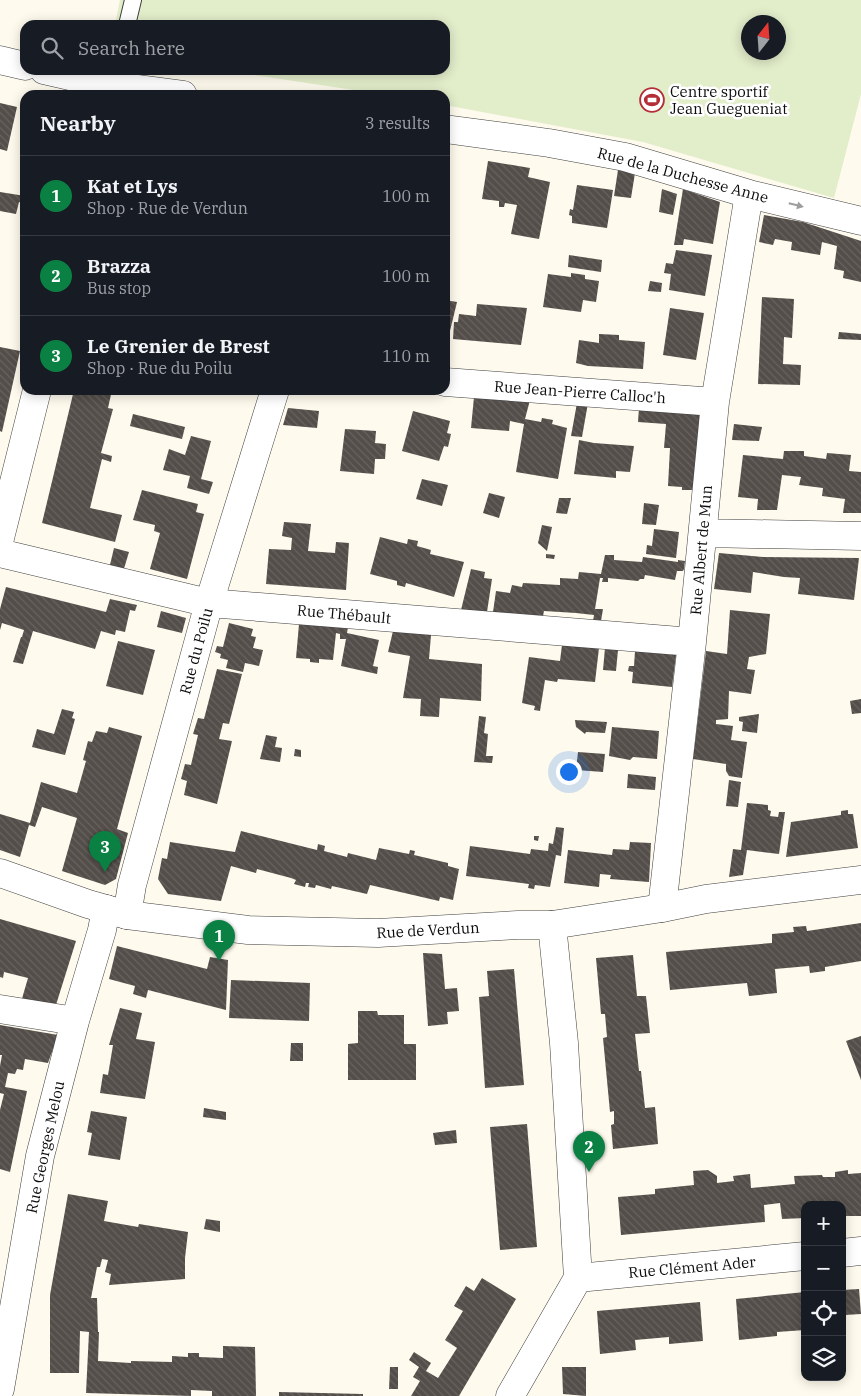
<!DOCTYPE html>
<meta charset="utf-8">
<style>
:root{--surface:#171b24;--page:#20242c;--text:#f1f3f6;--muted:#9ea1a6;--line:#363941;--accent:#0b8043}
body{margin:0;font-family:"IBM Plex Serif",serif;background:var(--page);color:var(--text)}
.controls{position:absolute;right:15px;bottom:15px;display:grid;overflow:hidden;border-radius:10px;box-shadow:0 2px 12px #0003}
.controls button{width:45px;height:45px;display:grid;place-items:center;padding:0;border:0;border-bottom:1px solid var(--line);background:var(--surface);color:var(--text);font:25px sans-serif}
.compass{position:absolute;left:741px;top:15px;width:45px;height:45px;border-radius:50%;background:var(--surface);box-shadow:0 2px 12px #0003;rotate:17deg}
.you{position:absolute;left:568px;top:771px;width:18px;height:18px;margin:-12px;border:4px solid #fff;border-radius:50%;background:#1a73e8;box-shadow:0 0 0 8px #1a73e833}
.badge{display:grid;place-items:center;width:32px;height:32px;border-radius:50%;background:var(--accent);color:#fff;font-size:16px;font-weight:700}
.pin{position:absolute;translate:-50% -41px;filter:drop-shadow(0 1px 2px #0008)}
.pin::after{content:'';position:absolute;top:26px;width:18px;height:15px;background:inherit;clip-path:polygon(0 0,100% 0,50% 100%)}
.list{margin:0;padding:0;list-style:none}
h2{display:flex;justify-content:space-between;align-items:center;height:65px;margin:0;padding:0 20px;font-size:21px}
h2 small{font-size:16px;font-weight:400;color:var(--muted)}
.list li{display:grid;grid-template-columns:32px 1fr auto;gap:15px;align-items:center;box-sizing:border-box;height:80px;padding:0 20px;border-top:1px solid var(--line)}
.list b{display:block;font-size:19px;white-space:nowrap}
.list p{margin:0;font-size:16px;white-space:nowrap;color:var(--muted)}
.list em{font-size:16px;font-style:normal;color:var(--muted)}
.icon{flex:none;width:28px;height:28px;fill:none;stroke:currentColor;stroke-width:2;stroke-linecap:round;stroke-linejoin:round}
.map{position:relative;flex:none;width:861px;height:1396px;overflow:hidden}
.search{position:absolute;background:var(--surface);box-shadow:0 2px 12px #0003;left:20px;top:20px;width:430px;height:55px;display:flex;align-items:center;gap:12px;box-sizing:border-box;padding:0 18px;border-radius:15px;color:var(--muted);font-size:19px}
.panel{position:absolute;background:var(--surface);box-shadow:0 2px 12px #0003;left:20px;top:90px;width:430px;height:305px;border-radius:15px}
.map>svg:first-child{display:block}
.pitch{fill:#e2edca;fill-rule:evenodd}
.building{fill:url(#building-back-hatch)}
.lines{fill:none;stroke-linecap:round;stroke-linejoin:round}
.service-casing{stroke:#3f3f3f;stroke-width:18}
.minor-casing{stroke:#3f3f3f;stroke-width:29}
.tertiary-casing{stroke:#3f3f3f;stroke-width:29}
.service{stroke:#fff;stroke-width:16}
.minor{stroke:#fff;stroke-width:28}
.tertiary{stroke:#fff;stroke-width:28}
.oneway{fill:#9e9e9e}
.labels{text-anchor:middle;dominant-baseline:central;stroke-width:5;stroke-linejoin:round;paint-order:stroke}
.poi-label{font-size:15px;fill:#0c0c0c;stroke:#fff;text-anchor:start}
.street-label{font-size:15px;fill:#0c0c0c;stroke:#fff}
</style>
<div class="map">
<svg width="861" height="1396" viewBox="0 0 861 1396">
<defs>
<pattern id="building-back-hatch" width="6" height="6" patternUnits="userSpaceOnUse" patternTransform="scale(1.25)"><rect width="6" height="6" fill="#544e4a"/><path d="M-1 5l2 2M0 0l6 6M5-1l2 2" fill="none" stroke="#686360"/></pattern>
</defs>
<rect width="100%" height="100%" fill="#fefaed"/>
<path class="pitch" d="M120,0h741v94l-27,104 -191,-56 -198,-37v-10h-58l-166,-25h224v-45h-330zM748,22h30v30h-30z"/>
<path class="building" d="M0,103l17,4 -10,44 -7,-2z
M488,161l42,7 -2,9 22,5 -11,57 -28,-5 6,-29 -12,-2 -1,4h-5v-6l-17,-2z
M618,170l17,3 -4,25 -17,-2z
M577,185l36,5 -6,38 -35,-5v-7l-3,-1 1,-6 3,1z
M662,189l15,5 -4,21 -14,-3z
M683,189l37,13 -7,42 -29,-5 -1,6h-9z
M0,192l25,4v7l-6,-1 -3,12 -16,-3z
M764,215l39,7 58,19v41l-18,-4 1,-7 -10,-2 3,-23 -15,-4 -2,13 -29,-5 1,-8 -17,-3 -2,6 -14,-3z
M676,250l36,5 -7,41 -36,-6 2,-16 -7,-1 2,-10 7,1z
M569,255l33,5 -1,12 -33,-5z
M571,273l14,2v4l14,2 -3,21 -13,-2 -2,12 -38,-5 5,-33 23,3z
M650,281l12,2 -1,9 -13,-1z
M762,297l32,2 -2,39 -8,-1 -1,27 18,1 -1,20 -42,-1z
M445,300l12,2 -8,33h-4z
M477,304l50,4 -6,37 -68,-6 1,-17h4l1,-8 17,2z
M670,308l34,5 -8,47 -33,-5z
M839,332l22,2v6l-23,-1z
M599,334l20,1v5l26,2 -2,27 -55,-3 -12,-3 3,-23 20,3z
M0,347l20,4 -18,81 -2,-1z
M74,390h38l-4,18 5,1 -12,44 11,3 -1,6 -9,-3 -12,49 32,7 -7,27 -73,-19z
M474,397l56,3 -5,19 16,3 1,-4 11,2 -1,4 15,4 -9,51 -42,-7 8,-48 -14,-3 -1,10 -38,-3z
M577,403h11l-6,34 -11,-1z
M639,407l67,5 -11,78h-13v-3l-14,-1 2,-38h-6l2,-24 -28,-2z
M288,408l31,3 -2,17 -34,-3z
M413,411l37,10 -3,12 4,1 -3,13 -4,-1 -5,15 -37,-10z
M133,414l52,13 -3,12 -52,-13z
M734,424l28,3 -3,14 -27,-1z
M345,429l31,2 -1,12 11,1 -1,15h-10l-1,15 -34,-3z
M191,436l20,5 -10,38 12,3 -4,12 -22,-6 3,-12 -27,-6 6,-21 16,6z
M579,440l15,3 40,3 -4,26 -14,-1v7l-42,-4z
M784,451h20v5l22,3 1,-6 24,2 -2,16 12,1v41h-18l2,-14 -23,-3 1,-8 -24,-3 2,-8 -19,-2 -5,35h-20l1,-11 -20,-2 5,-42 40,4z
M422,479l26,6 -6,21 -26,-7z
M142,490l56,14 -2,8 8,2 -17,65 -37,-10 10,-36 -6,-2 1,-6 -22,-5z
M489,493l16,4 -6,21 -16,-5z
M559,498h12l-4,16 -11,-1z
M644,503l15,2 -3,20 -14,-1z
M284,522l27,2 -3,27 27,2 1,-11 13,1 -3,47 -80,-6 3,-35 22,1 1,-12 -10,-2z
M542,525l10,2 -5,24 -9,-8z
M654,529l25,3 -3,26 -30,-4 1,-9 5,1z
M380,537l27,7 1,-5 10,2 -1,5 14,4 -1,4 34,8 -10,35 -48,-14 -1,4 -8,-2v-4l-27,-7z
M114,548l15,4 -6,20 -14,-3z
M719,553l44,4 96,1 -5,42 -56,-6 2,-16 -16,-1 -31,-5 -2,21 -37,-4z
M546,554l9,1 -1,4 -8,-1z
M605,555h9v5l28,2 1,-5 35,5v-2l7,1 -1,8 -1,2h-6l-2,9 -30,-5 -1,4h-4l-2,2 -30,-3v4h-6l1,-4h-3l-5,31h8l-2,12h-8l1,-6 -18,-2 -32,-2 -1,5 -50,-4 3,-21 14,2 2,-8 10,2 1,-4 37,2v-7l18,1 1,-7 22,2z
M471,569l14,3 -1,6 8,1 -5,33 -26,-2z
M6,587l100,25 4,-13 27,6 -2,6 -5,-1 -5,22 -9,-2 -1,5 -14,-4 -6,18 -62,-18 -10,33 -10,-2 8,-25h1l2,-7 -22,-7 -2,7v-21z
M730,610l40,4 -4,40 -17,3 -2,12 8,1 -4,24 -22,-3 -1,28 -12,1v4l17,2 -2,14 16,2 -5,36 -13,-2 -3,-5v-7l-33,-5 13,-108 21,3z
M161,611l25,7 -4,15 -25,-6z
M229,623l24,6 -2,7 5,1 -3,11 10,2 -4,16 -14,-3 -2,9 -17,-4 2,-8 -8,-2 1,-4 -6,-2 2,-6 6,1z
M299,624l49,3 -1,6 32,7 -6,26 5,1 -1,7 -36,-8 5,-27h-6v-5l-4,-1 -3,27 -14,-1v4l-9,-1v-3l-14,-1z
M393,631l38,4 -2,24 53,5 -1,37 -41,-3 -1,19 -19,-1 1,-17 -18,-1 7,-42 -22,-4z
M118,641l37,9 -12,45 -37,-9z
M562,645l37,3 -4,34 -37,-3 -1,3 -12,-2 -5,31 -6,-1 1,-4 -13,-3 7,-46 31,4z
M605,648l13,2 -2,21 -13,-1z
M635,651l41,4 -4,32 -40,-4 1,-11 -5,-1 1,-5h5z
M217,669l25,5 -13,50 -6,-1 -4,16 13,2 -15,63 -33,-9 3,-14 -6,-2 4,-15 6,1 7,-30 -5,-1 5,-16 6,1z
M861,699v14l-9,1 -2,-13z
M62,709l12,3 -2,6 3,1 -10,36 -33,-8 5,-18 17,5z
M759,714l-2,19 -15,-2 1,-9 -4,-1v-4z
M479,716l7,1 -2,16 4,1 -2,22h7l-1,7 -18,-1z
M575,720l32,2 -2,11 -19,-1 -1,2 -9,-7z
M109,727l33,9 -25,93 11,4 -12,46 -11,6 -43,-14 15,-53 -35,-11 -7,20 -6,-2 -9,32 -20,-7v-36l30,9 11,-41 36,11 9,-32 -3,-1 5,-19 4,1 4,-11 11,2z
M612,727l47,4 -2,28 -24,-2 -3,3 -21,-4z
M266,735l11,2 -2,10 7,1 -2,14 -20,-3z
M295,749l6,1v7l-7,-1z
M578,752l27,2 -2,18 -27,-2z
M628,774l28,3 -1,13 -28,-2z
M729,780l12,2 -3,25 -12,-1z
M747,803l21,2v5l3,1 -1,5 8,1 1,-5h6l-6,42 -32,-4 -4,25 -14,2 4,-28 8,1z
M848,810v4h5l5,34 -72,9 5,-35 50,-7v-4z
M556,827l8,1 -3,28 -5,-1 -6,32 -15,-2 -1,4 -6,-1 1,-4 -63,-8 4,-30 60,8 1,-5 17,2 1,-8 4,1z
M241,831l76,19 1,-6 7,2 -1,5 23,6 1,-4 28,7 3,-12 30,6 1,-4 5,1 -1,4 34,8v3l11,3 -6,31 -13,-3 -1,4 -69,-16 -3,9 -35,-8 -1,3 -15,-4 -1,3 -7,-1 1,-4h-3l-1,4 -11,-3 2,-4 -5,-2 -34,-9 -1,4 -25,-7 -10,35 -53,-7 -10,-15 4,-21 5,1 3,-17 65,10z
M534,836h5l-1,5 -4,-1z
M630,842l21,1 -2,39 -39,-3 1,-4 -11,-1 -1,13 -35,-4 4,-33 44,5 1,-6 16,1z
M0,919l76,22 -21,67 -34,-6 7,-24 -24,-6 -1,6 -3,-1z
M861,923v38l-36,6v4l-15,2 -1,-7 -34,3 2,24 -28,3 -2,-13 -77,7 -4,-38 106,-9v-9l22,-2 -1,-5 13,-1 1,5z
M117,946l90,23 3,-12 18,3 -2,50 -78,-20 -2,8 -13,-4 2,-8 -26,-7z
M423,953l19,1 3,35 12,-1 2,23 -12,1 1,12 -20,2z
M633,955l4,41h9l4,37 -15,1 4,37h2l4,37 10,-1 3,37 -45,5 -2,-24 3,-1v-13l-4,1 -7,-74 4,-1 -2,-23h-4l-5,-56z
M514,969l10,116 -39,3 -6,-91 10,-1 -2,-25z
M231,980l79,3 -1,38 -80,-3z
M120,1008l22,5 -6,26 19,3 -10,57 -45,-6 3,-19 5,1 5,-30h-4z
M358,1011h19l1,4h26v29h12v36h-68v-36l10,-1z
M0,1025l58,10 -10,28 -23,-4 -2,11 -6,-1 -2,5 -7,-1 -3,14 22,4 -17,81 -10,-3v-59l4,-16 -4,-1v-27l2,-11h-2z
M861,1036v44l-15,-39z
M291,1043h12v18h-13z
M204,1108l22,4v8l-23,-3z
M91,1111l36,6 -7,43 -32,-5 4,-22 -5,-1z
M527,1124l10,123 -37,3 -10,-123z
M456,1130l1,13 -22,2 -2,-12z
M708,1170l9,6v7l17,-2 -1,-5 17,-2 1,14 44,-4 -1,-8 28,-1 1,2h12v-5l13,-2v4l13,-1v43h-19v-11h-37v13l-23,1 -2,-16 -16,2 1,17 -144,13 -3,-38 37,-3v-5l39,-4 -1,-14z
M68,1194l40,7 -4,20 34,6 1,-3 49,8 -3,26v21l-76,6 2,-11 -6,-2 3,-12 -6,-1 -2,8h-3l-6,31h6l1,34h1l-1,29 33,2v-2l41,1v-6l16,1v-4h11v4l24,1v-12l32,1 1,49h-44v-5l-21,-1v6l-105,-3 3,-61 -9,-1 -1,42h-29v-78z
M206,1219l14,2v11l-16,-3z
M482,1278l34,21 -57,97h-48l9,-15 -7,-4 6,-10 -10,-7 5,-8 17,11 -5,8 12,7 19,-30 -12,-8 18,-29 -9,-5 12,-20 8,5z
M859,1289l2,25 -16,1 1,10 -4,1v-36z
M805,1292v38l-28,2v4l-38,4 -3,-41z
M700,1302l3,39 -34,3v-7l-34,3 1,10 -36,4 -3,-43z
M390,1367h8v22h-9z
M562,1367h24v29l-23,-2z
M279,1392l84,2v2h-84z"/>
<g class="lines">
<g class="service-casing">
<path id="service" d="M127,25l6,-25"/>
</g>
<g class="minor-casing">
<path id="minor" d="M0,60l25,6
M44,70l70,16 69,9
M445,129l104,14 76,14 124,37 112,27
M445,382l270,20
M703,533l158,3
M0,538l37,-148
M0,553l209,50 483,39
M662,908l30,-266 23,-240 34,-208
M127,915l5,-30 77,-282 66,-213
M0,1009l75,12
M842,1253l19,-2
M578,1278l227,-22
M0,1389l40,-233 35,-135 27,-91 4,-21
M510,1396l68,-118 -14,-235 -12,-118"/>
</g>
<g class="tertiary-casing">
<path id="tertiary" d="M0,873l88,31 39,11 121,15 130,3 140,-8h34l110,-17 44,-9 155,-19"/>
</g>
<use href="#service" class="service"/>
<use href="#minor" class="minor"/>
<use href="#tertiary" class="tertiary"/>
</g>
<defs><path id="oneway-solid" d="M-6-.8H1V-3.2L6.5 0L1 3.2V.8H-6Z" transform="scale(1.25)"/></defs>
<use class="oneway" href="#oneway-solid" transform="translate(796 205) rotate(14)"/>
<defs>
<g id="stadium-ring" transform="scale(1.25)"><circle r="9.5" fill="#fff" stroke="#b32e37" stroke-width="1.5"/><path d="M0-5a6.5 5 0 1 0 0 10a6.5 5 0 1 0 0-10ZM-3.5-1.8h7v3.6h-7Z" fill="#b32e37"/></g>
</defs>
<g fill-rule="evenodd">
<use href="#stadium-ring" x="652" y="100"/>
</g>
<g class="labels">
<g class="poi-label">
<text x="670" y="91">Centre sportif<tspan x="670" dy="17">Jean Guegueniat</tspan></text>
</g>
<g class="street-label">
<text transform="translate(683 175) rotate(15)">Rue de la Duchesse Anne</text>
<text transform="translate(580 392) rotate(4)">Rue Jean-Pierre Calloc'h</text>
<text transform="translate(701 550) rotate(-85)">Rue Albert de Mun</text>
<text transform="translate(344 614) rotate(5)">Rue Thébault</text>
<text transform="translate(196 651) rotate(-75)">Rue du Poilu</text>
<text transform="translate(428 930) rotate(-3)">Rue de Verdun</text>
<text transform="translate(45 1147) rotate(-78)">Rue Georges Melou</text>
<text transform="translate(692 1267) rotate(-5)">Rue Clément Ader</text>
</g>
</g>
</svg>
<div class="controls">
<button>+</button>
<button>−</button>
<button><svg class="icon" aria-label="locate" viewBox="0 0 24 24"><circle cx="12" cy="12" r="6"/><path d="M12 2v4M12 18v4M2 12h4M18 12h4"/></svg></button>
<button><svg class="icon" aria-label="layers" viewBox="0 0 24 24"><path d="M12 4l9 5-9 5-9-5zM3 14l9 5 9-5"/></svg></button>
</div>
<svg class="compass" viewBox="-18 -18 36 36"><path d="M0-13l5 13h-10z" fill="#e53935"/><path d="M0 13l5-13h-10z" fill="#9ea1a6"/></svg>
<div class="you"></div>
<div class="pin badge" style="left:219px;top:961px">1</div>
<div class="pin badge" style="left:589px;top:1172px">2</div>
<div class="pin badge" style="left:105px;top:872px">3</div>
<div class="search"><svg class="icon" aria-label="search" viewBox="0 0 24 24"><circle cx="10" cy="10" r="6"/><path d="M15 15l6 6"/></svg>Search here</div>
<section class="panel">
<h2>Nearby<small>3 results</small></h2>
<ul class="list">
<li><span class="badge">1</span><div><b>Kat et Lys</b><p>Shop · Rue de Verdun</p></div><em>100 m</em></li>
<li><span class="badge">2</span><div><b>Brazza</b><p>Bus stop</p></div><em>100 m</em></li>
<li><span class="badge">3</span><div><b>Le Grenier de Brest</b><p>Shop · Rue du Poilu</p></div><em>110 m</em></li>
</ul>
</section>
</div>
